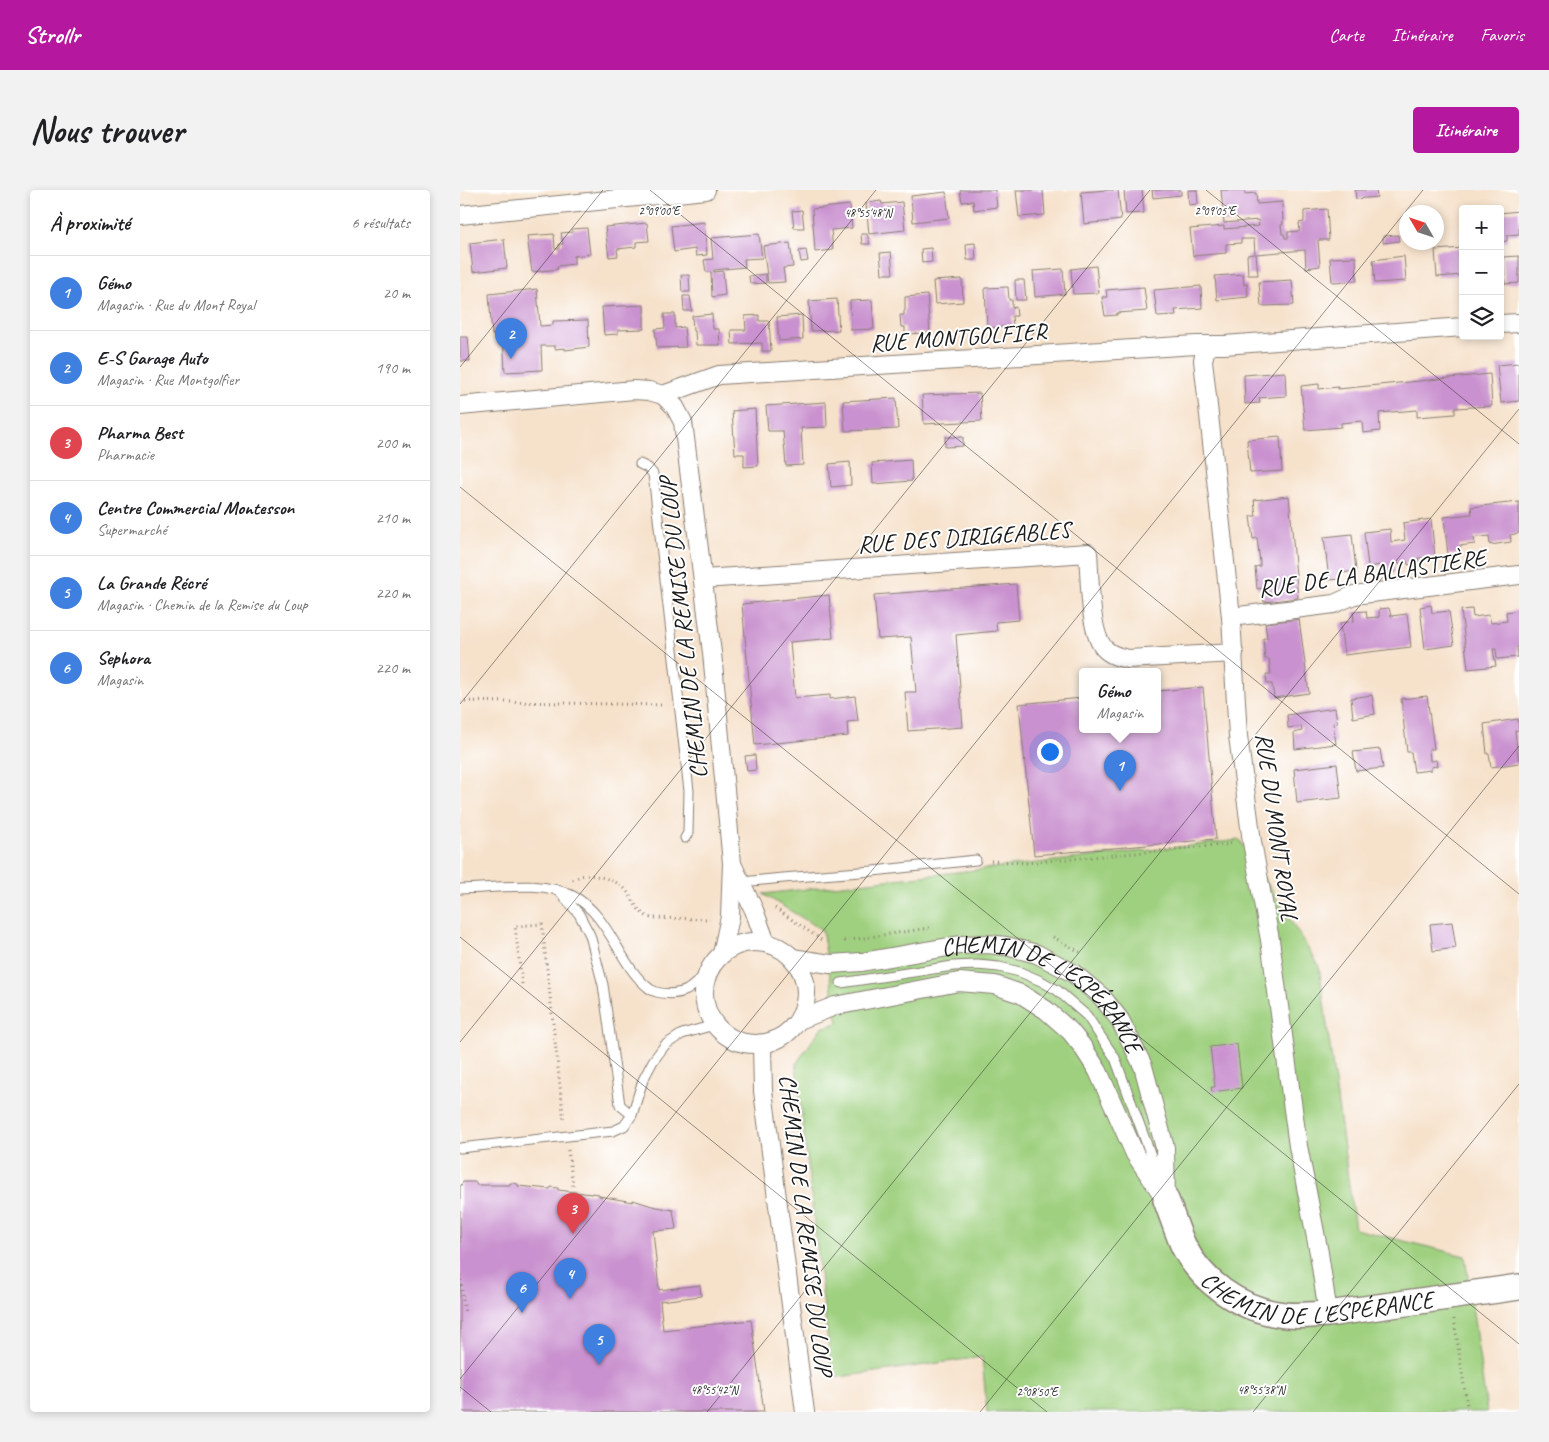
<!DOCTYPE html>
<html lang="fr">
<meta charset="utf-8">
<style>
:root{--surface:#fff;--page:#f2f2f2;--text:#202124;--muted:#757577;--line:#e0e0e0;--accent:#b5179e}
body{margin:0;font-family:Caveat,sans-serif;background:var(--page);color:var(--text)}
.controls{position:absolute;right:15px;top:15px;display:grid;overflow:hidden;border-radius:5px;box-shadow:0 2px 8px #0003}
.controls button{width:45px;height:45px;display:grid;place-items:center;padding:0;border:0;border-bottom:1px solid var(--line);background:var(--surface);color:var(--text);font:25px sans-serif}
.compass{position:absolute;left:939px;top:15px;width:45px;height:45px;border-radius:50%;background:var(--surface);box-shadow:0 2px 8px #0003;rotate:309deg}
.you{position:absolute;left:589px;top:561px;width:18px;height:18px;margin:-12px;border:4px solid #fff;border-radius:50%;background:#1a73e8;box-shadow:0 0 0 8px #1a73e833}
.badge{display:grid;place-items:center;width:32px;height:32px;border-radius:50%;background:var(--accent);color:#fff;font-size:16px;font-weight:700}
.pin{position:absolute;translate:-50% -41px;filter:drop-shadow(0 1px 2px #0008)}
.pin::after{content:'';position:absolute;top:26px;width:18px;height:15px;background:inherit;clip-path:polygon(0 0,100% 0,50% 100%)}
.popup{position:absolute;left:619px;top:478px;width:82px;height:65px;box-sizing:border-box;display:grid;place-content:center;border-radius:5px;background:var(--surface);filter:drop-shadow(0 1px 4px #0005);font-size:16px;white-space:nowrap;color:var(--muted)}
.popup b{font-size:19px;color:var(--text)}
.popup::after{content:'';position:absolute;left:50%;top:100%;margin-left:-10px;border:10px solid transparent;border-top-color:var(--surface)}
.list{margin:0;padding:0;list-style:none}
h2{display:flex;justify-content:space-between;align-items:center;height:65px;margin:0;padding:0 20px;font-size:21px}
h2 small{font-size:16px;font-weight:400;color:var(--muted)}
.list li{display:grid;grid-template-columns:32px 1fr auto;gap:15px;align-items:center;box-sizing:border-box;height:75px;padding:0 20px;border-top:1px solid var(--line)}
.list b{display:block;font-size:19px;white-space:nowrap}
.list p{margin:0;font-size:16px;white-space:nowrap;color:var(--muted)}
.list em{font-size:16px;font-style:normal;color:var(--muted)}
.icon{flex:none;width:28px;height:28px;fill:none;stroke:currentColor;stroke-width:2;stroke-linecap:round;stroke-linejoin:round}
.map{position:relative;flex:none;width:1059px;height:1222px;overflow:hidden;border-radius:5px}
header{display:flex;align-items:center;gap:30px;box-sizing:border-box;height:70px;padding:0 25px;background:var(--accent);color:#fff}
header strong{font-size:24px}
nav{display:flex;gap:28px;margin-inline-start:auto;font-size:18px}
.intro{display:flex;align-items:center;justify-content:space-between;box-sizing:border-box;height:120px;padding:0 30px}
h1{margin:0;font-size:35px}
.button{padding:12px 22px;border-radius:5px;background:var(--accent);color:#fff;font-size:18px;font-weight:700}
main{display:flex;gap:30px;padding:0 30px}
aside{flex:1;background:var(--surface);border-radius:5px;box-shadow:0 2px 8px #0003}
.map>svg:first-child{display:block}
.green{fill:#9fd07f;stroke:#5e764e}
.building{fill:#c991cf}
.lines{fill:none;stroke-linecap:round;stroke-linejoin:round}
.lane-casing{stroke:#897e73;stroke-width:11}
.street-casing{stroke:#897e73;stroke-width:20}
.secondary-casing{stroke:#897e73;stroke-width:28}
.path{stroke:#897e73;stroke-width:3;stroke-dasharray:1 4;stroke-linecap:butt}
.lane{stroke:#fff;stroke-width:9}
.street{stroke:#fff;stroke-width:18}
.secondary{stroke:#fff;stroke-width:25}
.ticks{fill:none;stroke:#1c1c1c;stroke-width:1;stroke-opacity:0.45}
.labels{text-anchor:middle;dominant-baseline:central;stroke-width:4;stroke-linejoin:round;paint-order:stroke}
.street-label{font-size:24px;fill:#1c1c1c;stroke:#fff}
.ticks-label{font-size:12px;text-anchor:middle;fill:#1c1c1c;stroke:#fff;stroke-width:4;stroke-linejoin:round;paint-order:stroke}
</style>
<header>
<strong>Strollr</strong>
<nav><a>Carte</a><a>Itinéraire</a><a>Favoris</a></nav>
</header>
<div class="intro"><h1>Nous trouver</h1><a class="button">Itinéraire</a></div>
<main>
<aside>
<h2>À proximité<small>6 résultats</small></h2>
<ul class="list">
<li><span class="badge" style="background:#3f7fe0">1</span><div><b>Gémo</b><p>Magasin · Rue du Mont Royal</p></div><em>20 m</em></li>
<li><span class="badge" style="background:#3f7fe0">2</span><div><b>E-S Garage Auto</b><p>Magasin · Rue Montgolfier</p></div><em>190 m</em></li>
<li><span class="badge" style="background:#e0444e">3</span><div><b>Pharma Best</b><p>Pharmacie</p></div><em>200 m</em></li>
<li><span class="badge" style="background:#3f7fe0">4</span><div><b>Centre Commercial Montesson</b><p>Supermarché</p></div><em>210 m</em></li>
<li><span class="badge" style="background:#3f7fe0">5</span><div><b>La Grande Récré</b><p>Magasin · Chemin de la Remise du Loup</p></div><em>220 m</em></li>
<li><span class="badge" style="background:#3f7fe0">6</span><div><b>Sephora</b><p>Magasin</p></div><em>220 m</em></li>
</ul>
</aside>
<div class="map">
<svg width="1059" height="1222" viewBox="0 0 1059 1222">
<rect width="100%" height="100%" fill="#fff"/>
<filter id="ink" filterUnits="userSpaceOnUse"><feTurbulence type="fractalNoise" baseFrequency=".02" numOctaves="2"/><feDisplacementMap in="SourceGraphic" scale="10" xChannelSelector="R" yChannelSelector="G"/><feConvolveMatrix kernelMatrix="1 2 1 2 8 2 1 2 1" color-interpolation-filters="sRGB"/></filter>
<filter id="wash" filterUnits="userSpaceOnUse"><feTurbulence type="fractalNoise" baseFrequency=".0096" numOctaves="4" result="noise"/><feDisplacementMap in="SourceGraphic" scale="20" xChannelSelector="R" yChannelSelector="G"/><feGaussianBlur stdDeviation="1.12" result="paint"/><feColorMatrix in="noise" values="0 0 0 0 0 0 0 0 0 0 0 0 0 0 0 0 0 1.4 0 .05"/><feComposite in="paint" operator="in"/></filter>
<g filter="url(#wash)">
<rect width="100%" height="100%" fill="#f6e1ca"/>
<path class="green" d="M780,650l79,126 36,263 110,27 22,156h-500l-5,-55 -150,21 -36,-314 25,-36 17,-5 -16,-93 -59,-36z"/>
<g id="blocks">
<path class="building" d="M500,0h35l2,17 -23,3 -1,-9 -11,1z
M556,0h27l2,25 -26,2z
M648,0h10l3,30 -37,4 -3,-32z
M664,0h18l2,23 -18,1z
M692,0h29v5l-28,3z
M728,0h9l1,14 -9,1z
M761,0h24v4l11,-1 1,11 25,-2 1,22 -2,1 1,9h2l1,4h3v-6l12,-1 -1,-8 5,-1v-11l23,-2 2,31h-11l2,26 -14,2 -1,-18 -49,4 2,21h-10l-1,-20 8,-1 -1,-15h-13v4l-15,1v9l-33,3 -3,-27 34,-3v3l35,-3 -1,-6 -34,3z
M895,0h21l1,7 -21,2z
M486,2l3,26 -36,4 -2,-26z
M421,11l1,3 20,-2 3,28 -36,4 -3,-31z
M390,15l2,23 -21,2 2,20 -18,2 -3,-43z
M342,20l2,18h-10l-2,-17z
M1059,21v23l-12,1v6l-7,1v-29z
M244,32l3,33 -11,1 -1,-7 -21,3 -3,-26z
M187,33l2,18 -13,1v5l-19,2 1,7 -9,1 -4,-30z
M127,38l3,26 -16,2v8l-17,2 1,3 -26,3 -5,-36 27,-2 1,15h4v-5h4l-2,-11 11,-1v-3z
M299,44l3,24 -18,1 1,8 -31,3v2l9,-1 2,24 -13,2 -1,-25h-5l-2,-12 9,-1 -2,-21z
M401,44h6l3,10h-8z
M938,45l1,6 -16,2v-7z
M44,49l3,29 -34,4 -3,-29z
M330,53l3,24 -10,1 2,14 -17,1 -5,-37z
M515,53l1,17h-9l-1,-16z
M471,58l1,14 -10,1 -1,-14z
M1003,58v27l-26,2 -2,-27z
M346,60l2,11 -7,1 -2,-11z
M431,62l2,22h-11l-2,-21z
M944,66l2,25 -31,2 -2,-23z
M1059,66v27l-14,1 -2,-27z
M896,67l1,24 -25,1 -2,-24z
M636,76l3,27 -26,1 -2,-25z
M603,79l2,25 -30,3 -2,-26z
M306,84v9l-16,1 -1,-8z
M783,84l1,11 3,-1 1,13 -31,3 -2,-24z
M221,85h8l1,17h-8z
M502,89l1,23 -28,2 -2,-23z
M555,90h9l2,20h-10z
M832,90l2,25 -33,1 -2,-24z
M741,96l1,22 -27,2 1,5 -19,1 -3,-26z
M548,97l1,13h3v8l4,-1 1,9h-5l1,10 -26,2 -2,-40z
M684,97l3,24 -30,2v2l-12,1 -3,-19h5l-1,-7z
M77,99l3,37 13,-1v-4l35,-1 1,27 -24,3v-2l-10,1v-3h-14l1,24 -37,2 -2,-37h-11l-3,-41z
M467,105l3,38 -25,1v-7h-4l-1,-12h4v-4l1,-1v-13z
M223,106h7l2,15h-8z
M377,109l2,31 -28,1 -2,-30z
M412,110l2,29 -23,1 -1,-29z
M184,115v24l-26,1v4l-14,1 -2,-28z
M204,124h11v14l9,-1 2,20 -29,1 -2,-19 10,-1z
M252,124l1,15h6l1,16h-24l-1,-14h-2l-1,-15z
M299,125v6h10l2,30h-9v-8l-30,1 -1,-14h15l-1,-14z
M342,125l1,24 -24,2 -2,-24z
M0,147h8l2,24h-10z
M1059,173v38l-18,2 -4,-38z
M825,182l1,24 -27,2 1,5 -15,1 -1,-29z
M1030,184l2,32 -37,2v6l-38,3v-7l-38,3 1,18 -17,2 -1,-12 -21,2v4l-36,3 -4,-44 18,-2v5l19,-2v2z
M520,203l2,28 -58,3 -2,-29z
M436,208l2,31 -53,2 -2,-30z
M366,212l1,25 -26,1 2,37 -17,1 -3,-35h-15l-2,-25z
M295,219l3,57 -14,1v-13h-9l-3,-43z
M485,247h18v9l-18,1z
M820,247l2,34 -32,2 -3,-33z
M451,270l1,21 -39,3 -1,-21z
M390,272l1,23 -20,2 -2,-23z
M829,306l9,102 -34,4 -2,-14 -5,1 -2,-22 5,-1v-4l-3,-24 -4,1 -3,-23h6l-2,-16z
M1059,312v31l-9,2 1,7 -21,3 -1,-9 -15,2 1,6 -16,2 1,8 -12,1 -4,-38 28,-3 -1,-7z
M971,329l4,38 -17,1 1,5 -11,2v-3l-14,2 1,8 -12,1 -1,-8 -14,2 -4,-35 26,-3 1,13 14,-2 -2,-17z
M892,344l4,37 -15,2v6l-12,1 -5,-43z
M556,394l3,36 -23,2 1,9 -41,4 7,92 -55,4 -3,-39h11l-5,-55 -33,2 -4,-44z
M369,405l4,43 -43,4 5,56 35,-3v4l25,-3 3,25 -11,1 1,14 -93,9 -13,-141z
M971,415l1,8 17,-2 5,34 -29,4 -5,-42z
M929,418l2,8 16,-2 4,33 -67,8 -4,-32 14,-2 -1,-9 13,-1 1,7 12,-1v-8z
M1012,419l1,8 16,-2 2,8 16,-2 -1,-9 13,-2v36l-2,1 1,10 -21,2 -1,-10h-3l3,17 -28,3 -7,-59z
M839,429l10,74 -35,5 -2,-14h-5l-1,-10h5l-2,-15h-4l-1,-10 -1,-11h4l-2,-15z
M743,497l13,152 -182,16 -15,-151 63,-6v32h76v-39z
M912,505l3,19 -22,4 -2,-20z
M967,506l7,53h-5l1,12 6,-1 1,6 -6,1v3l-17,2 -3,-20h-4l-6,-53z
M875,518l2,14 -4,1 3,21 -41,5 -1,-16 8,-2 -1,-5 -13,2 -1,-13z
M1058,529l1,11 -4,1 4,32 -28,4 -2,-13h-2l-3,-30z
M920,559l3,19 -27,3 -3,-19z
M295,565l1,15 -9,1 -2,-15z
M877,574l4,34 -44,5 -3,-34z
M992,732l4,26 -23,3 -3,-27z
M777,854l5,44 -30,4 -1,-5h4l-5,-40z
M3,992h13v3h34v-2l8,1v2l32,3 1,-2 7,1v2l34,4v-1l7,1v2l34,6v-2l19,6 21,4 3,19 -23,2 6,59 41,-5 1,11 -41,5 3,29 88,-10 13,92h-304v-225z"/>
</g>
</g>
<g filter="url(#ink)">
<use href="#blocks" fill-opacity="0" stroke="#897e73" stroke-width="1"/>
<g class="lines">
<g class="lane-casing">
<path id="lane" d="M180,274l8,4 5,6 36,317 -1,42 -3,5
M282,692l41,-4 90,-7 103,-11
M0,699c36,0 79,-10 113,7 37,19 46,70 77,93 9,6 27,6 37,1 7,-4 14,-12 20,-17
M99,701l20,23 11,21 13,50 17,120 12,10
M381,793l112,-17 24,-1 22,2 21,5 21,9 16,9 30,26 28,42 45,122
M0,958l153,-17 11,-5 8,-11 11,-35 10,-19 12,-16 17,-11 32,-9"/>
</g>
<g class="street-casing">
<g id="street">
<path d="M0,25l246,-25"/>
<path d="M1040,134l19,-1"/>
<path d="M747,155l-4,15 28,257 7,119 14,106 18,98 28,206 21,107 9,61"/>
<path d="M203,205l12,12 8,15 29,231 20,210 -2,54 -8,37"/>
<path d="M0,216l174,-16 15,1 14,4 56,-20 477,-30h28l239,-18"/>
<path d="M243,389l385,-26c2,22 1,79 16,95 6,7 15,9 24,11l106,-6"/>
<path d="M771,427l103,-13 20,-9 165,-20"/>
<path d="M272,674l22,46 12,33"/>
<circle cx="295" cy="803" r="51"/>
<path id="s1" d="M332,768l38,6 32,-2 98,-17 28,-1 18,2 31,8 36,19 29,24 18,23 23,46 22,82 1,52"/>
<path d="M339,830l36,-14 124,-24 36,3 26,9 25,16 24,21 12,15 16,25 37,83 31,46"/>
<path d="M302,855l1,46 42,321"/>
</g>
</g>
<g class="secondary-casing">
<g id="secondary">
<path id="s2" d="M706,1010c6,15 11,32 18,47 18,35 55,61 94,67 16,3 33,1 50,0l191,-27"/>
</g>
</g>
<path class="path" d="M0,511l203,4
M531,671l35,2 208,-19
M113,690c7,-5 14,-6 23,-4 10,2 21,5 29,13 9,10 12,25 26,29l59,1
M315,718l48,33
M593,747l27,15
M384,751l85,-13
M62,794l-7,-58 27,-2 22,198
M108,960l5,36
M0,1085l5,39
M994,1129l14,93"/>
<use href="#lane" class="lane"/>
<use href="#street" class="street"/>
<use href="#secondary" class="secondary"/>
</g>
</g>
<path class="ticks" d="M190,0l869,704M746,0l313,254M0,177l143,-177M0,297l1059,857M0,514l416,-514M0,747l587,475M0,852l690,-852M0,1189l963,-1189M0,1197l31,25M247,1222l812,-1003M520,1222l539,-666M793,1222l266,-328"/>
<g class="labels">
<g class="street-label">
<text transform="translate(498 147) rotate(-4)">RUE MONTGOLFIER</text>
<text transform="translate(504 347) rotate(-4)">RUE DES DIRIGEABLES</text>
<text transform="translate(912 383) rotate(-8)">RUE DE LA BALLASTIÈRE</text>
<text transform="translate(223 438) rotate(-96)">CHEMIN DE LA REMISE DU LOUP</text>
<text transform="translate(817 637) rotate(82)">RUE DU MONT ROYAL</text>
<text stroke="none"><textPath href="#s1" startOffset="271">CHEMIN DE L'ESPÉRANCE</textPath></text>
<text transform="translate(346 1035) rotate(83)">CHEMIN DE LA REMISE DU LOUP</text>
<text stroke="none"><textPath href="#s2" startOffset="206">CHEMIN DE L'ESPÉRANCE</textPath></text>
</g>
</g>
<g class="ticks-label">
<text x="199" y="25">2°09'00"E</text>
<text x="755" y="25">2°09'05"E</text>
<text x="408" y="27">48°55'48"N</text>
<text x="254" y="1204">48°55'42"N</text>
<text x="801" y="1204">48°55'38"N</text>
<text x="577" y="1206">2°08'50"E</text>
</g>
</svg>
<div class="controls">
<button>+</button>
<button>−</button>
<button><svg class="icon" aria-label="layers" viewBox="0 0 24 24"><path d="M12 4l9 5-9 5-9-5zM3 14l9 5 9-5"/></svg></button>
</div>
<svg class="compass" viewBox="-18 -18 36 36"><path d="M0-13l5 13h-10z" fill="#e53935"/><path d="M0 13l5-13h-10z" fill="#757577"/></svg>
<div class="you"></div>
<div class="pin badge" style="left:660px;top:601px;background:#3f7fe0">1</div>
<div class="popup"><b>Gémo</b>Magasin</div>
<div class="pin badge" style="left:51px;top:169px;background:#3f7fe0">2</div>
<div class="pin badge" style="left:113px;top:1044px;background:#e0444e">3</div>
<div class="pin badge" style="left:110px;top:1109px;background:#3f7fe0">4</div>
<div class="pin badge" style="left:139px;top:1175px;background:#3f7fe0">5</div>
<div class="pin badge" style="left:62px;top:1123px;background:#3f7fe0">6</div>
</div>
</main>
